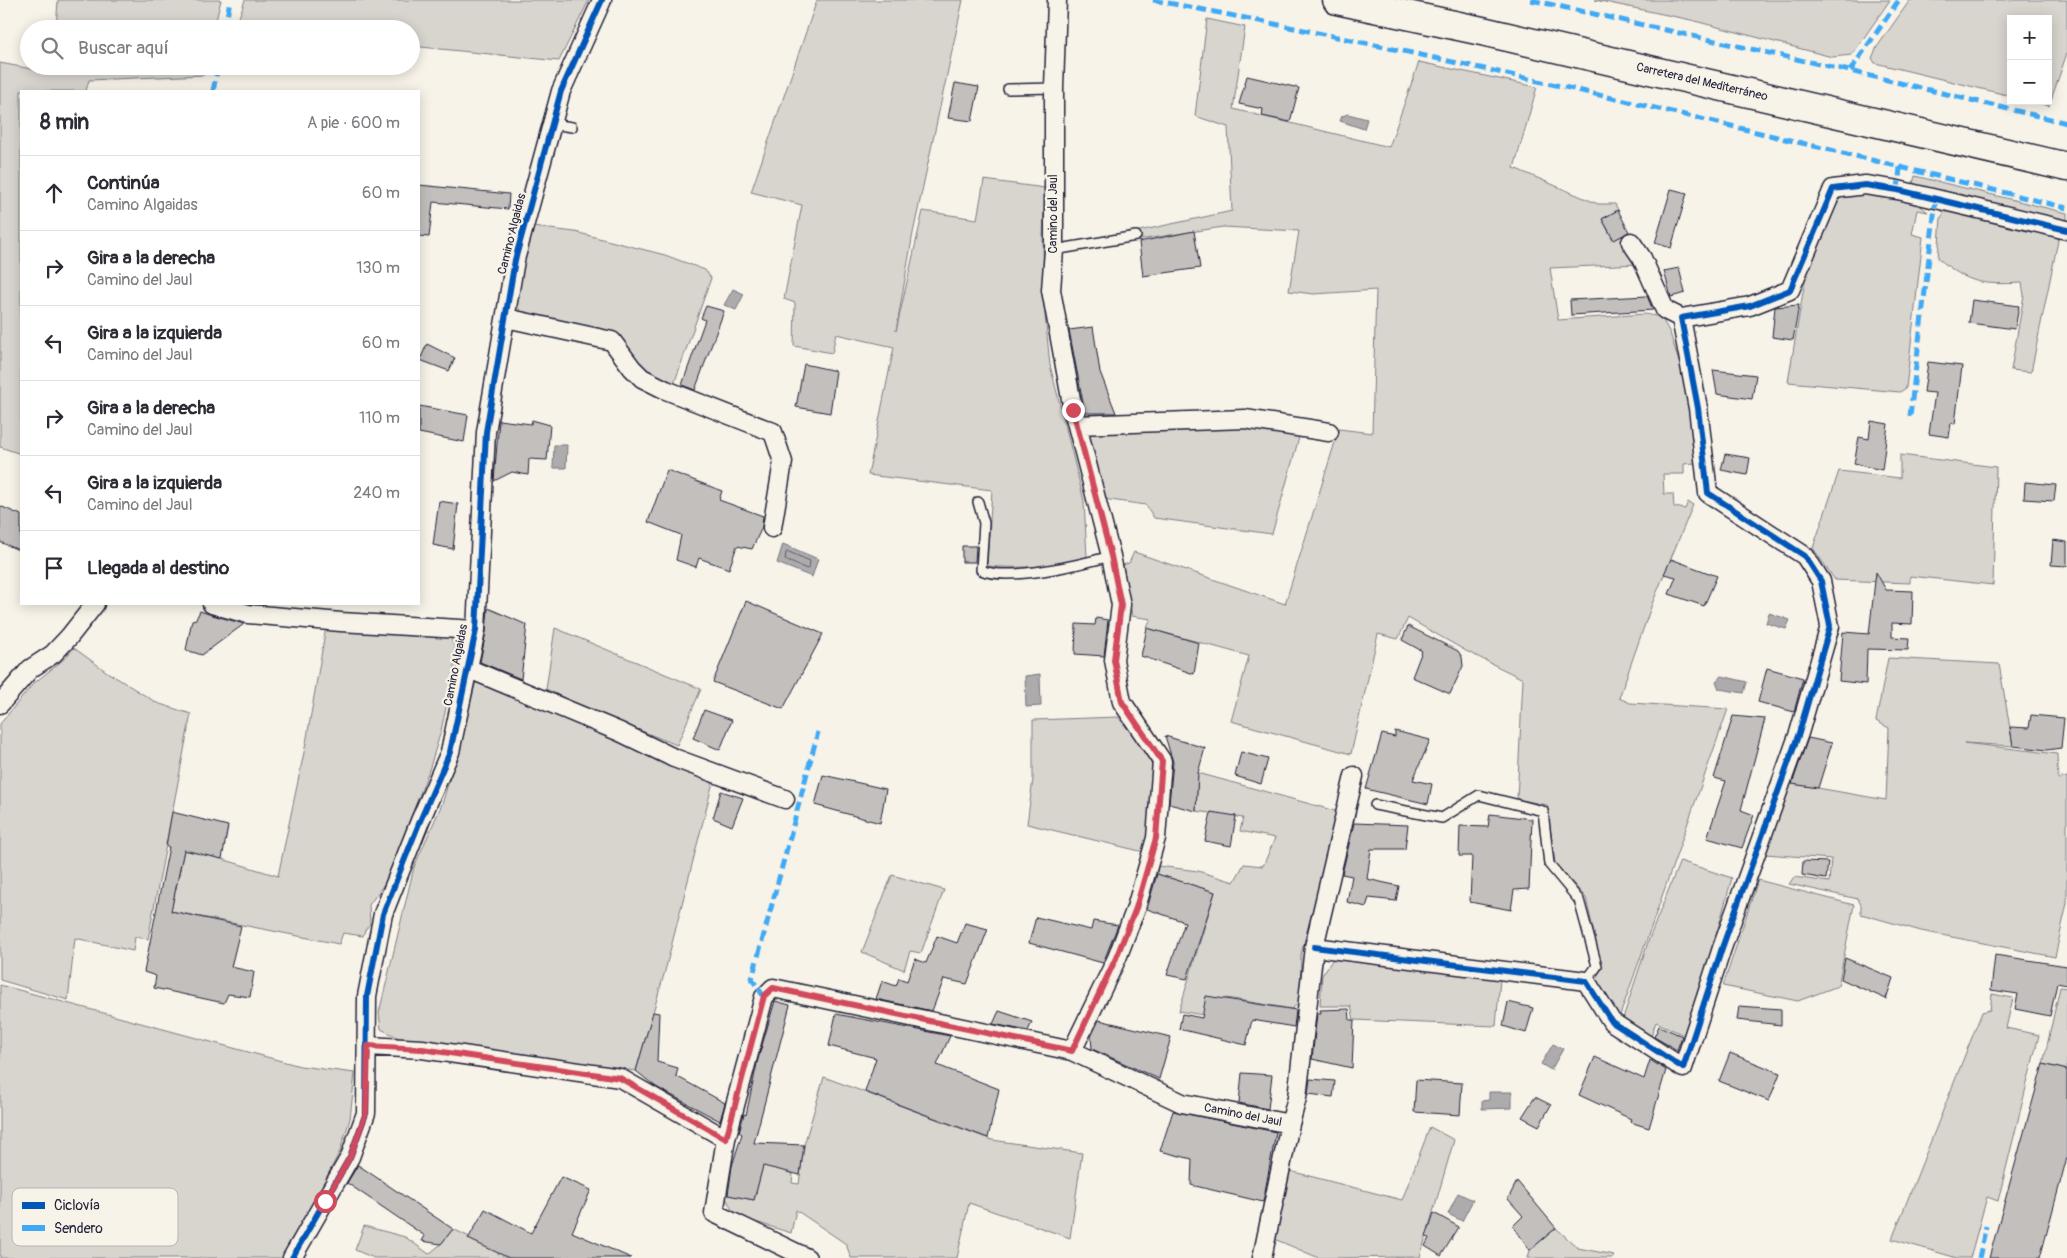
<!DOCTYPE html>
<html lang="es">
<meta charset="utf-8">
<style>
:root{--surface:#fff;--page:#f2f2f3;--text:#2b2b33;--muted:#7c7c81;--line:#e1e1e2}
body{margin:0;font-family:Pangolin,sans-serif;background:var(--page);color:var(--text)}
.controls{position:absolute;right:15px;top:15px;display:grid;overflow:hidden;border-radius:0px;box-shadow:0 2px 12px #0003}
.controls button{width:45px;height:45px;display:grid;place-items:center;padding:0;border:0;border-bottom:1px solid var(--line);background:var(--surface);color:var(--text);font:25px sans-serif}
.stop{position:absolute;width:15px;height:15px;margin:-11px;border:4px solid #d1495b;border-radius:50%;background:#fff}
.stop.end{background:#d1495b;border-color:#fff;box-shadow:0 1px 5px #0008}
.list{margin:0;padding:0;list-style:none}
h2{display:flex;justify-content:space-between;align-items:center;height:65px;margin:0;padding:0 20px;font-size:21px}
h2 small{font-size:16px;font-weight:400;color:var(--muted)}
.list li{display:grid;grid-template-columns:32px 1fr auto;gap:15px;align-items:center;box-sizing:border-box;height:75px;padding:0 20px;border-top:1px solid var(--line)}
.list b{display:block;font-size:19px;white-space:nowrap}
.list p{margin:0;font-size:16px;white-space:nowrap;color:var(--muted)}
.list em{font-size:16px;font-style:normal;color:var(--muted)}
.icon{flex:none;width:28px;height:28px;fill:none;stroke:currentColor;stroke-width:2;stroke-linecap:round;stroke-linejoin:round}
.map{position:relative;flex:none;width:2067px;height:1258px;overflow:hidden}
.search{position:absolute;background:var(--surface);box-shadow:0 2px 12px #0003;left:20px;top:20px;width:400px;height:55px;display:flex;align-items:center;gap:12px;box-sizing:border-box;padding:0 18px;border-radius:28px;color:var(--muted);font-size:19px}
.panel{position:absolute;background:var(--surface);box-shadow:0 2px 12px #0003;left:20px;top:90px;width:400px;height:515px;border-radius:0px}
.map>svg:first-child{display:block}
.green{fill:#d8d5cf;stroke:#7d7c85}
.water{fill:#aeabad;stroke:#76747f}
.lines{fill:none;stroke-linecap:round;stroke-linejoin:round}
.shore{stroke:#5a5969;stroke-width:1}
.building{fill:#c2bfbd;stroke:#22223b}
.service-casing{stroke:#22223b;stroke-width:12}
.minor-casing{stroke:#22223b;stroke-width:21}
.trunk-casing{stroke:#22223b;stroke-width:31}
.service{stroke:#f7f3e8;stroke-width:9}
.minor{stroke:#f7f3e8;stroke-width:18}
.trunk{stroke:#f7f3e8;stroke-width:28}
.quiet{stroke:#3fa9f5;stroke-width:5;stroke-dasharray:10 5;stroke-linecap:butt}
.cycleway-casing{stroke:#f7f3e8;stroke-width:9}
.cycleway{stroke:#0057b8;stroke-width:6}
.route{stroke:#d1495b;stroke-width:6}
.labels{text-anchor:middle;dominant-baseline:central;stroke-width:4.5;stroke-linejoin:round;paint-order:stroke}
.street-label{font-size:12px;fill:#22223b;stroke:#f7f3e8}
.key{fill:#f7f3e8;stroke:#b7b4b4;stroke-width:1}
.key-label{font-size:14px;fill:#22223b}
</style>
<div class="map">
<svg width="2067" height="1258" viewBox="0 0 2067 1258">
<rect width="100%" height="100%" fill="#f7f3e8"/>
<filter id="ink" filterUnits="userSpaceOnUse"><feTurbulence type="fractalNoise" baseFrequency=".02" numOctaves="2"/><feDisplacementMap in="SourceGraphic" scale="10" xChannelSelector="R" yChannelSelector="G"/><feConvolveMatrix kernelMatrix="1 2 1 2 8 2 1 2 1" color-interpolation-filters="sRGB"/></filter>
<g filter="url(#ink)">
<path class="green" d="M58,0h163l-7,29h-158z
M245,0h344l-30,61 -148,-15v-17h-176z
M817,0h146l-50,233 -17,98 27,-120 54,8 7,-39 61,8 -2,48 1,69 6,60 34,136 3,56c-32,10 -67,12 -100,9l5,-76 -124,-15 26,-128 -58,-13 -4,19 -38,-7 1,-43 -11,-4 18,-94 -51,-13z
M1595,0h295l-38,55 -20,2 -141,-37z
M1910,0h157v53l-18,53 -18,-5h17v-82h-37v77l-136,-33 -3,-5 5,-11z
M1207,19l38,8 -12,82 156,38 30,-85 118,25 -23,81 84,36h17l3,6 -16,9 11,21 9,-4 18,28 -90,4 8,52 87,-6 16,3 9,16 19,61 6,69 -11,1v10h-21l1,20h9l1,13 11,2 3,-7 5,3 -41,99 -33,94 11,5 98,6 -110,312 -24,-41 8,-11 -16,-71 -31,-35 -8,-58 -30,-6 6,-120 -57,-28 -58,-33 -10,21 -20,-5 -27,120 -120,-33 18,-65 -102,-28 4,-9 -19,-3 -9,-51 6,-2 5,-11 151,52 54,-175 33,4 4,-143 -62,4 -25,-3 10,-60 -76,-4 -85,13 1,-9 93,-20 -4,-84 -33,-11z
M0,63l53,10 1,-7h152l-2,9 -115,5 -3,11h-65v363l-21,-7z
M1915,176l152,37v11l-155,-36z
M1868,191l50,13 10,8 -11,-2 -5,24 11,3 -17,151 -6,4 -112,-10 17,-102 17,-53 14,-27 11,-6z
M1946,209l113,27 -28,136 -20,-2 13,-75 -2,-12c-39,2 -54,1 -84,-25l3,-40z
M533,227l42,5 90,23 40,15 6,8 -38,109 -27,-13 -20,-28 -91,-28 -15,-7 -6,-12z
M1240,426l60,8 -28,100 -118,-16 -8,-13 -43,-6 -20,-69z
M1900,455l96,12 -3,118 -83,-9v7l-75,-3 -22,-32 26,-77 61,7z
M326,627l124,10 5,11 -1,22 -13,61 -12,39 -42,110 -18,25 1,19 -5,6 -2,6 -20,-3 -4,11 -168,-33 13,-61 38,9 56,17 28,-133z
M555,628l146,61 -24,56 -89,-35 -42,-21z
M74,648l33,24 50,31 34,11 -43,225 -13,-2 -2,14 -58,-13 -7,62 -68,-20v-256l33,-40 31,-25z
M1888,658l111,6 14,82 -49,-3 93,11 1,25 9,-2v126l-12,54 -134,-26 -60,-17v-9l-3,-6 -69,-15 5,-7 35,5 2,-23 -66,-5 24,-71 97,17 3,-72 -13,-7z
M477,677l236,105 -48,189 -29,100 -233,-31 -22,-11 -2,-16 35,-146 28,-63 19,-63z
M1118,717c10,13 22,26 30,40 16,28 2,66 -4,95l-117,-28 6,-45v-59z
M1198,773l141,39 -38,142 -1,47 -8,8 -66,-11 -23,17 -24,-4 36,-119 -58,-18 1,-8 40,5 36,11 10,-18 19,2 12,-28 -35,-7 3,-13 -47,-7z
M1680,861l52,17 -44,159 -32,-15 -6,17 -29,-15 28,-85z
M892,875l52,15 -23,63 -11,-2 -6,19 -42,-18z
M1758,880l96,25 -16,81 -40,15 -75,-15z
M1359,957l141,22 -4,47 -142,-6 -3,-14h-31l2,-31 11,-16z
M0,985l300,81 55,7 -5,46 -10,32 -55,107h-285z
M2060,987l7,1v82l-24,-6z
M1992,994l21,4 -7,30 33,7 -41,166 -11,-4 -17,61h-13l-65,-19 90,-227 8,-2z
M824,1077l168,63 90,13 -12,85 -101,-35 -12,55h-106l-5,-14 -50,-34 -5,23 -45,-14 -13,-7 -9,-18 30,6 14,-56 17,27 8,3 -1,9 7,1 5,-39z
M1430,1127l24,13 -34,117 -101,1 -47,-20 10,-45 8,-22 112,29z
M364,1226l41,11 24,17 12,-10 12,-15 60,29h-139l-19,-8z
M1556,1228l22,20 36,7 -1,3h-85l2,-8z"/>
<path class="water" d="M1348,114l19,5 -3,10 -24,-8 2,-5z
M733,289l11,5 -8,16 -12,-5z
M554,445h13l-1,23h-13z
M783,544l35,15 -6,18 -35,-14z
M1769,613l21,7 -4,9 -20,-6z
M1040,674l1,32 -15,1 -1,-31z
M1722,676l25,6 -3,11 -25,-4 -3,-8z
M1553,1044l10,5 -12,21 -10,-6z
M1489,1092h23v16l-30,1v-8l7,-1z
M1458,1193l15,7 -11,21 -14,-7z"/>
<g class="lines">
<path class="shore" d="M789,552l21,9 -1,7 -2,1 -22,-9 1,-7z"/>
</g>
<path class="building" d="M1247,76l52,12 -9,34 -28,-6 1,-7 -24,-5z
M955,83l24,4 -7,34 -24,-3z
M419,185l90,9 -1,15 -75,-7 -4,35 -10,-1z
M1671,189l16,4 -16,55 -16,-5z
M1618,210l11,22 -15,8 -12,-21z
M1194,231l6,37 -57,8 -4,-34z
M1679,268l6,25 -14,4 -7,-26z
M1647,296l6,14 -82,5 -1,-15z
M1972,300l47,6 -4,23 -46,-6z
M1799,305l-6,35 -21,-3 3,-30z
M706,306l18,5 -29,79 -13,-5 23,-65 -4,-2z
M1093,327l7,45 16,41h-31l-16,-83z
M427,344l28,14 -6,13 -29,-11z
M1928,362l34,4 -7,58 -4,-1 -2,14 -20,-3 6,-41 -11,-1z
M804,364l32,7 -6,42 -34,-6z
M1713,370l43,5 -4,24 -35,-5z
M419,406l49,9 -4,27 -45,-9z
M499,420l32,4 1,-4 18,5 -3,35 -18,-1 -1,16 -16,-3 -18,9z
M1871,421l17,3 -6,46 -28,-6 5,-27 10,2z
M1725,454l25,4 -3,17 -26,-5z
M667,470l55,21 -3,9 44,16 -1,11 -10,22 -15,-3 -8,23 -30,-11 -3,9 -20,-7 5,-25 -33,-13z
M2025,482l31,3 -2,16 -30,-2z
M439,501l19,3 -5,45 -20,-4z
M0,506l21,9v36l-21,-9z
M2053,540l14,2v24l-16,-1z
M962,546h14l-1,16h-13z
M1671,559l46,17 -13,30 -35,-12 7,-17 -12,-3z
M1876,572l10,18 27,1 -1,33 -20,-1v14l17,1 -1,12 -41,-1 -1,35 -27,-3 4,-49 26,2z
M746,601l77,33 -40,75 -70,-27z
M488,608l39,17 -6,54 -41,-17 6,-30z
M200,611l9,3 35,10 -42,31 -16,-5 6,-30 4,-1z
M1096,618l12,2 -4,36 -29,-2 1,-30 19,1z
M1408,626l50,25 4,6 1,9 -13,28 -38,-17 10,-26 -20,-11z
M1147,628l52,15 -5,31 -53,-18z
M1767,668l36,10 -9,34 -36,-10z
M704,710l28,10 -12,30 -27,-12z
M2031,715l33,3 -3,30 -14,2 -34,-4 -3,-19 19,1z
M1733,716l32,3 -24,91 13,5 -12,33 -35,-10 19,-57 -12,-3z
M1395,731l35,9 -17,40 19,4 -4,20 -62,-15 16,-55 13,3z
M1165,736l40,12 -7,25 -2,38 -27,-7 4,-42z
M1808,738l24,5 -14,45 -26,-4z
M1241,752l27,7 -7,25 -26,-8z
M823,775l63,14 -6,34 -65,-18z
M721,791l22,7 -11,28 -19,-8z
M172,812l56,14 -6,33 -38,-9 -13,61 70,15 -10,41 23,5 -4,25 -22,-3 -4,9 -70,-15 2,-12 -12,-4 25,-125 -3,-1z
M1211,812l25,4 -5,30 -26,-5z
M1490,814l42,5 -3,70 -15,1 -3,20 -41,-8 2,-46h-13l1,-30 28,1z
M1354,823l54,2 -3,24h-34l-4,30 32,7 -3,15 -27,-3 -3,9 -19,-5 5,-26 -10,-2z
M1803,861l25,1 -2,17 -24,-4z
M1157,874l58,18 -28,87 -20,-4 18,-53 -38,-13z
M1036,917l55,13 2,-9 25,4 -15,38 -74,-20z
M965,923l23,6 -21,55 -23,-5 -12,32 -56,-12 6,-18 14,5 3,-8 8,3 8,-22 11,4 11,-27 20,7z
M1995,955l72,11v19l-10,-2 -7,33 -35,-7 3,-15 -27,-4z
M1845,958l48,20 -7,21 -45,-20z
M1206,996l90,14 -2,17 -42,-7 -6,25 -67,-16 3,-15 20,4z
M775,1001l15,4 -36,138 50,2 -4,30 -37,-9 -9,34 -26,-5 4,-29 10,-32 -3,-2 5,-18 2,1 12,-56z
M1508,1002l25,6 -7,25 -23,-7z
M1739,1006l42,3v16l-44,-5z
M1349,1009l1,11h4l-2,48 -40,-9 5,-45h4l-1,-4z
M999,1011l33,11 -4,9 -35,-7z
M653,1012l6,1 -2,49 21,6 -2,8 49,27 -5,18 -64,-34 -20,-16z
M836,1014l114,22 -13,29 62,24 -11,49 -123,-46 11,-34 -47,-12z
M1099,1020l72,17 -12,42 -67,-30 -1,-12z
M1659,1026l23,10 -5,14 -23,-13z
M1730,1053l50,20 -11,28 -50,-20z
M1595,1057l49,22 6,-19 16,10 -17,58 -19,-6 1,-3 -52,-24z
M2043,1064l24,6v87l-27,101h-51z
M1242,1073l30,2 -4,34 -29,-6z
M1310,1079l25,2 -2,16 -25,-3z
M1416,1080l46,3 -2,32 -46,-3z
M1535,1097l16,8 -12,21 -17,-9z
M1173,1111l103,21 -13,70 -72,-17 1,-26 -32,-8z
M358,1165l95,64 -12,15 -19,-3 3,-5 -78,-53z
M561,1177l30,13 -19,42 59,26h-122l-41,-19 17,-30 46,24z
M1517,1181l39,47 -26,22 -17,-24 10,-10 -15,-17z
M1434,1213l25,14 -18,29 -16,-10 4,-8 -3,-1z"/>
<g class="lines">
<g class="service-casing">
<path id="service" d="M1008,89l46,-1
M552,124l20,3
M1054,250l82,-14
M978,502l6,21 -3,47c27,12 101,-6 130,-14
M1375,805l67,13 37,-23 64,16 6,53 30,36 18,66 -11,15"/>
</g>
<g class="minor-casing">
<path id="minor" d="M1057,0l-3,88v162l-3,40 22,120 38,146 10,49 -7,55 8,42 40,59 -6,77 -20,70 -19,50 -45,93
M1631,242l11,16 23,52 16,8
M506,318l106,23 20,27 10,10 24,12 107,42 10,30 -11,66
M1077,425l168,-6 84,13
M212,604l36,10 93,8 135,8
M467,668l153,64 54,26 111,41
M0,704l30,-35 23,-15 16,-17 26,-33
M1314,947l272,34 26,41 71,46 39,-120 77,-215 31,-107 -9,-45 -16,-25 -97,-63 -10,-85 -17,-90 69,-12 40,-16 43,-101 32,-4 33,5 169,40
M368,1046l54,3 198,29 106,61 -12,74 93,45
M1290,1124l7,-26 17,-151 40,-171
M726,1139l38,-142 9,-9 299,63 110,52 108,21 -28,134
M292,1258l58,-101 16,-44 1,-117 16,-82 37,-93 30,-69 26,-122 10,-198 29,-172 46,-169 41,-91"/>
</g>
<g class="trunk-casing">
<path id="trunk" d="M1337,0l145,31 585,136"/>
</g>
<use href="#service" class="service"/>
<use href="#minor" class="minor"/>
<use href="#trunk" class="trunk"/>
<path class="quiet" d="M1153,0c251,48 499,106 747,167l-2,23
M1531,0l319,71 217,52
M225,29l5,-29
M1850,71l49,-71
M213,91l5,-25
M1900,167l167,41
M1910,416l26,-217
M764,997l-12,-18 66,-247
M1979,1258l7,-32"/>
<g class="cycleway-casing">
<path id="cycleway" d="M1314,947l272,34 26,41 71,46 39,-120 77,-215 31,-107 -9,-45 -16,-25 -97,-63 -10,-85 -17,-90 69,-12 40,-16 43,-101 32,-4 33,5 169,40
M292,1258l58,-101 16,-44 1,-117 16,-82 37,-93 30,-69 26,-122 10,-198 29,-172 46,-169 41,-91"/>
</g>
<use href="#cycleway" class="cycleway"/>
</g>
</g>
<g class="lines" filter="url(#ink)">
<path class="route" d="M325,1201l25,-44 16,-44 2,-67 54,3 198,29 106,61 38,-143 9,-8 299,63 44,-93 20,-50 20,-70 6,-77 -40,-59 -8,-42 7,-55 -10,-49 -38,-146"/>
</g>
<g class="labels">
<g class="street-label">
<text transform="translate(1702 82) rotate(13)">Carretera del Mediterráneo</text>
<text transform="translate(1053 214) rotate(-90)">Camino del Jaul</text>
<text transform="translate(512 234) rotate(-76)">Camino Algaidas</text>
<text transform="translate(456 665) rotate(-79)">Camino Algaidas</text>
<text transform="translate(1243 1115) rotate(11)">Camino del Jaul</text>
</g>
</g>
<rect x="12" y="1188" width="166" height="58" rx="8" class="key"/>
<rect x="22" y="1202" width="23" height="7" fill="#0057b8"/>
<rect x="22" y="1225" width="23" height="6" fill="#3fa9f5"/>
<g class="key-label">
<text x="54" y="1210">Ciclovía</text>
<text x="54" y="1233">Sendero</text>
</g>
</svg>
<div class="controls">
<button>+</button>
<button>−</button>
</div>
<div class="stop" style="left:325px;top:1201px"></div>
<div class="stop end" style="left:1073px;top:410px"></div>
<div class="search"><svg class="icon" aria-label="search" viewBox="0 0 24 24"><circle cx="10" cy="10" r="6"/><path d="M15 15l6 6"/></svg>Buscar aquí</div>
<section class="panel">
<h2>8 min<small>A pie · 600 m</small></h2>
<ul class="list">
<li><svg class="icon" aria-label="ahead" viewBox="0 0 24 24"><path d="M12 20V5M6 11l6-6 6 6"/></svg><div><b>Continúa</b><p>Camino Algaidas</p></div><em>60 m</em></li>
<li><svg class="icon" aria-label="right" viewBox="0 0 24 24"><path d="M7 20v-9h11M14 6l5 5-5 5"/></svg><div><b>Gira a la derecha</b><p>Camino del Jaul</p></div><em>130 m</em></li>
<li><svg class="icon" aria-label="left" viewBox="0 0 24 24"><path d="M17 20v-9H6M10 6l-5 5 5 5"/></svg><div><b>Gira a la izquierda</b><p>Camino del Jaul</p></div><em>60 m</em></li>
<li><svg class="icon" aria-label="right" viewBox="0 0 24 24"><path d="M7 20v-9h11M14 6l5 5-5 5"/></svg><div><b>Gira a la derecha</b><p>Camino del Jaul</p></div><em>110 m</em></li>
<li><svg class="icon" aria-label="left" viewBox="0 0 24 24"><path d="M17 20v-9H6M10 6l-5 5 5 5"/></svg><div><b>Gira a la izquierda</b><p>Camino del Jaul</p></div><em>240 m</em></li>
<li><svg class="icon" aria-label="arrive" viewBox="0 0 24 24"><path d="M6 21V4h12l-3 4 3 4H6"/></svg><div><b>Llegada al destino</b></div></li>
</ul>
</section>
</div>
